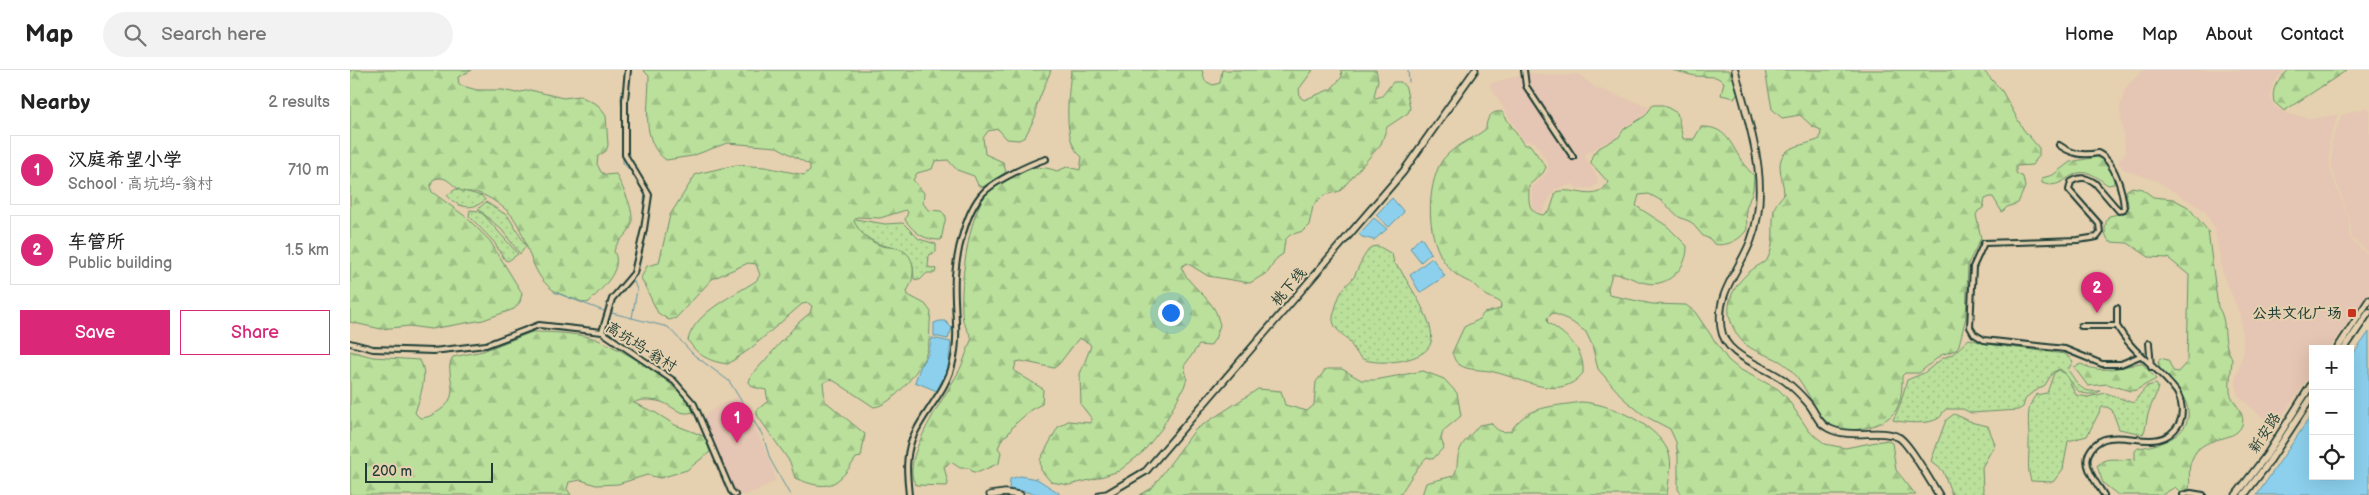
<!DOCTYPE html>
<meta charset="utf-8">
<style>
:root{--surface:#fff;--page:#f2f2f2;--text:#222;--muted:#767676;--line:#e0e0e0;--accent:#db2777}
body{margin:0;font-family:"Balsamiq Sans","LXGW WenKai TC",sans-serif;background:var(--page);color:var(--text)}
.controls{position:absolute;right:15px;bottom:15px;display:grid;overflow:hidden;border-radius:0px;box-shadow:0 5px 20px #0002}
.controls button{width:45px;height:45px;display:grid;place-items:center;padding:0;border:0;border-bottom:1px solid var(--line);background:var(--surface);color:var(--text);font:25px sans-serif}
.scale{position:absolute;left:15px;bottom:12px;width:128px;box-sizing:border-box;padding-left:5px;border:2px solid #1f3d34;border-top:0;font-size:14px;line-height:18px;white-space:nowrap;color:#1f3d34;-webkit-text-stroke:4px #e5d0af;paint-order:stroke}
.you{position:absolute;left:820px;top:242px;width:18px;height:18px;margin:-12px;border:4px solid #fff;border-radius:50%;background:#1a73e8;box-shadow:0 0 0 8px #1a73e833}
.badge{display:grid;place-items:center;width:32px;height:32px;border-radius:50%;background:var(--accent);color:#fff;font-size:16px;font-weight:700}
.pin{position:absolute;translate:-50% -41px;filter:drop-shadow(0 1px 2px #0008)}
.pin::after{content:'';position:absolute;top:26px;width:18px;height:15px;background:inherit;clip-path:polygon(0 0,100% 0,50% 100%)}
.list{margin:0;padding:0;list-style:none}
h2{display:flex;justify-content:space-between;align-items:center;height:65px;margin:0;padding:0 20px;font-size:21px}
h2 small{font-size:16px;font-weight:400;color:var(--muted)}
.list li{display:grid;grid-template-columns:32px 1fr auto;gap:15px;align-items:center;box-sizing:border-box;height:70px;margin:0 10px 10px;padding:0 10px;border:1px solid var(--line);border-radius:0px}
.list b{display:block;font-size:19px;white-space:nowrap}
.list p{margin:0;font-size:16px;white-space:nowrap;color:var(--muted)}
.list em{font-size:16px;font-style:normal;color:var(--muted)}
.actions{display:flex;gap:10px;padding:15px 20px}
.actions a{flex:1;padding:11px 0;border:1px solid var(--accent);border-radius:0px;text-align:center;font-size:18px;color:var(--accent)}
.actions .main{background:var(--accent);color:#fff}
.icon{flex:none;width:28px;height:28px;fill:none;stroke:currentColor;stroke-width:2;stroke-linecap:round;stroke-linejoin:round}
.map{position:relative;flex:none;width:2019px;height:425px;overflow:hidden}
header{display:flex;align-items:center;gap:30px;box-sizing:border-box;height:70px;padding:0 25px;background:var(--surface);border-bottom:1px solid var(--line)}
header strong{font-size:24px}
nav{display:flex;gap:28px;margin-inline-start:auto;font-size:18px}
.search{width:350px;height:45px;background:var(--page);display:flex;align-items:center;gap:12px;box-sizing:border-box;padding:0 18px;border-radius:28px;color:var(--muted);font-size:19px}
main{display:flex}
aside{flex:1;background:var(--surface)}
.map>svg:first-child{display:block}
.built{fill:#e5c5b3}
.green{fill:url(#green-dots);stroke:#6c8e68}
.forest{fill:url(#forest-firs);stroke:#6c8e68}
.water{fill:#8cd0ed;stroke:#6095a3}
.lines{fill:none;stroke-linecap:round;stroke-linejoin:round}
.stream{stroke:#6095a3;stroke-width:1}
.street-casing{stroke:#1f3d34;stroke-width:8}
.secondary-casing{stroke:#1f3d34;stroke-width:9}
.street{stroke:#e5d0af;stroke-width:4}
.secondary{stroke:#e5d0af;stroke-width:5.5}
.poi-dot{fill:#c8321e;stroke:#e5d0af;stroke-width:2}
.labels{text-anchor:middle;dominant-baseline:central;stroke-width:4;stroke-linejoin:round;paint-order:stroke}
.street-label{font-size:15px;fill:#1f3d34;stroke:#e5d0af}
.poi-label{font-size:15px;font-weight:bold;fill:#1f3d34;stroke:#e5d0af;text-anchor:end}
</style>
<header>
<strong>Map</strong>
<div class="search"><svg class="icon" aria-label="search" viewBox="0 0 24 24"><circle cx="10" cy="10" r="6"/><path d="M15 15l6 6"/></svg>Search here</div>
<nav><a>Home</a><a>Map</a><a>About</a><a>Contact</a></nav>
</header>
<main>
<aside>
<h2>Nearby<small>2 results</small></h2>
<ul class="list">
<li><span class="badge">1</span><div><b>汉庭希望小学</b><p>School · 高坑坞-翁村</p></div><em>710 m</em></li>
<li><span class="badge">2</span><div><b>车管所</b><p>Public building</p></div><em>1.5 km</em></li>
</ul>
<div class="actions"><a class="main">Save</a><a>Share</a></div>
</aside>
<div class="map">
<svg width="2019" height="425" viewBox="0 0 2019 425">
<defs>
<pattern id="green-dots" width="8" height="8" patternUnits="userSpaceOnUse" patternTransform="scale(1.25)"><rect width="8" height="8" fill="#bae09b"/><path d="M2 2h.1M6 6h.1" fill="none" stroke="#9fc186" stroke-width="1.8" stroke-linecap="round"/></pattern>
<pattern id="forest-firs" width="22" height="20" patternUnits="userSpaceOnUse" patternTransform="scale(1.25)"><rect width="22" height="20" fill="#bae09b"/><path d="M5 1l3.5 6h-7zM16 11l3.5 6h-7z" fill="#9fc186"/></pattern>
</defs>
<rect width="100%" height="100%" fill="#e5d0af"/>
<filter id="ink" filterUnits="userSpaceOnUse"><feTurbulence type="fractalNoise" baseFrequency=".02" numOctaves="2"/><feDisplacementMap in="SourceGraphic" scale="10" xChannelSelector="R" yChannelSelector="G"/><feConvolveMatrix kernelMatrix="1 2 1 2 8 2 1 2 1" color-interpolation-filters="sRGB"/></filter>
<g filter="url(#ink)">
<path class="built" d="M1794,0h140l-12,14 -2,13 3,8 11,8 27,6 27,-4 -9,26 1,29 19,51v14l3,6 17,15v36l-40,57h-16v21l-33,49 -18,-2 -24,-22 -2,-16 8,-28 -4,-37 -17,-40 -8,-46 -11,-18 -47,-29 -32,-11 -7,-8 8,-9 -6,-45 6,-21z
M1178,3l32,3 18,-2 18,14 53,19 -5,8 -22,13 -5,10 -6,3 -2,-1 -25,15 13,22 1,6 -6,5h-15l-4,-4 -18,5 -14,24 -8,-4 -1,-21 15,-15 2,-8 -14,-23 -12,-2 -34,-56z
M2019,37v146l-17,-15 -2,-17 -18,-52v-28l10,-26z
M388,327l21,40 15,35 1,9 -29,14h-7l-4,-3 -31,-75 15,-12z"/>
<path class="green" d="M106,119l26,7 3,4c-12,11 -28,8 -38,-5z
M136,132l22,14 18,30 -6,8 -18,-24 -24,-21z
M120,140l8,1 6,4 34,39 -10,7 -3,-1 -11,-18 -25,-26z
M505,149l30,5 18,-1 16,16 17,5v8l-7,3 -1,12 8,2 -1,4h-8l-7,7 -6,-1 -1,-14 -12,-16c-20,-3 -38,-9 -47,-27z
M1028,176l14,8 2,9 6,6c9,17 36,54 31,73 -4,20 -53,24 -68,17 -7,-4 -11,-15 -17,-21 -6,-6 -14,-11 -13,-21 2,-8 5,-20 9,-26 3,-5 8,-9 12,-14 5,-11 9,-21 17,-30z
M1619,269l18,5 78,10 8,7 -5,9c11,15 12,23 32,21l-4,3c-21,1 -19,-5 -30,-19l10,20 12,2 18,-4 27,10 14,-17 9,-2 2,3c-2,11 -9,20 -11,31 -1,6 -1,10 -4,16l-24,-5 -7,-19 -5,-3h-5l-15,29 -19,5 -5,28 -10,13 -22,-1c-4,-13 -2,-22 -2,-35 1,-17 -5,-37 7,-51l11,-2 7,-20 5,-3 7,4 -6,-5 -7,3 -8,13 -16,10 -4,5 -2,7 -5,3 -47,3 -8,-4h-17c-3,2 -4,7 -7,9 -10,7 -35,5 -46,2l7,-15 7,-25 17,-7 19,-15 10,-4z
M1604,344l20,9 14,3 7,18 -13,23 1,24 3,4h-34l-9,-24 -12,-10 15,-41z"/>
<path class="forest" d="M0,0h122l-14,7 1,8 18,5h26l13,3 14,-3 33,8 17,-2 18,9 8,11 2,29 -2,6 -8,5 -1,8 4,8 5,3 10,-1c6,13 20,37 15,52 -4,10 -14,14 -17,25 10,19 -13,38 -25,51l-4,1c-10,-4 -23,-7 -32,-13 -24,-17 -24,-51 -40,-73 -7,-9 -24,-21 -35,-24 -5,-2 -13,0 -18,-3 -11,-7 -13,-15 -26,-11l-4,8 2,5 34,25 24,24 32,52 -2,9 -6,7 -31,11 -52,9 -22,-3 -28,3 -31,-7z
M293,0h408l-15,37v8l-11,22 -6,3 -12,-1 -9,-10 -10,2 -5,7 2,16 18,8 3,10 -23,15 -5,-2 -4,-9 -17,-6 -9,-10 -13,1 -3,8 -15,4 -4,7 11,13 -1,10 5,7 13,1 5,5 -5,24c-17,0 -25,-6 -36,-20l3,-8 -2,-2 -26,8 -23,-1 -3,4c4,10 15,20 25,24 7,3 16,1 23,5 15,8 13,29 5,41l1,4 17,9 6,8c-2,12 0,30 -5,42 -7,17 -33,51 -52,53l-38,-25 -6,-3 -7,4 2,18 40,33 -4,23 -5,1c-19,29 -28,34 -61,20l-5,-16 -33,-47v-5l11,-9 -2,-11 -13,-3 -4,-5 2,-6 47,-53 12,-10 2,-7 -4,-3 -6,1 -52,45 -22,15c-17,-2 -31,-8 -40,-24 7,-28 45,-44 68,-59l4,-6 -4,-11 -8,-1 -36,16 -36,39 -7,2 -11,-7 -17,-35 6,-12 12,-3 11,-48 26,-41 40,-9 29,2 39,8 6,-5v-5l-33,-18 -50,-4 -35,13 -26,4c-26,-19 -17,-55 -17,-84z
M721,0h131l3,11 8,4 7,-2 2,-13h91l-14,19 1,8 4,3 27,-11 11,-12 -1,-7h35l2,10 -4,16 2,2 6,-2 11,-14h8l5,6 4,20 -2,5 -21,14 -6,17 -41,47 -16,4 -11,11 -4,19 -6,6 -13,4 -5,5 -2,14 -6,4 -9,14 -18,11 -42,-7 -21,-13 -6,4c7,17 22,25 32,40 4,5 5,12 7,18l-5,14 -5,7 -11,-1 -15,21 3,12 -3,9 -22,41 -19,24 -24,19 -25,8 -25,6 -18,-3 -10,-12 -1,-10 18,-33 10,-6 23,2 1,-4 -11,-14 -1,-31 11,-28 -2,-3 -10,-5 -20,26 -5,4 -33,-7 -5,1 -2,9 29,18 -1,15 -10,5 -18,16 -6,9 -5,3 -5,11 3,4 -2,11 -20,9h-6l-4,-4h-9l-9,-6 -7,5 4,16 -1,3 -31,-1c-19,-25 34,-94 45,-118 4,-9 7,-20 11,-29 -3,-5 -7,-12 -9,-17 -5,-26 5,-110 25,-129 7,-7 18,-11 26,-16 15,-9 27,-11 43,-5l10,-4 13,3 2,-13c-21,-16 -13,-63 -11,-87z
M1322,0h56l7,10 3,13 -3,5 -14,-3 3,-13 -8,-5 -21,-1z
M1415,0h218l19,21 21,38 16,19v8l-7,9 -16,1v7l7,4 2,10 -7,16 -11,4 -5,5 -9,-15h-3l-5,2 -2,9 -5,3 -2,4 5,23 -13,26 -2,53 -7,28 -3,5 -15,5 -22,18h-14l-3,3c0,12 0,23 -6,34 -11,18 -56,28 -71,11 -12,-13 -19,-36 -34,-51 -19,-21 -47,-11 -60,-48 -8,-22 7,-43 25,-55 4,-3 9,-4 12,-9 8,-16 3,-32 6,-48 1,-6 7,-12 10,-16 0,-10 -4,-18 -4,-28 0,-21 25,-20 40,-27l1,-9 -9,-4 -12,-11 -18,3 -10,-9z
M1939,0h58l-63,41 -10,-9c-3,-14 4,-23 15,-32z
M1303,35h10l14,8 6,26h11l7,-12c24,-1 29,15 40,33 3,6 9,11 13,16l-1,14 -7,19 1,20c-6,11 -21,18 -33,15l-4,-5 -7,-3 -12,-14 -12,-5 -17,-16 -13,-7 -10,1 -3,11 31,20 20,20c1,21 -19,42 -41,37 -11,-2 -22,-10 -34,-9l-4,14 1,7 43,9 34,1 9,7 33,48 11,9 39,20 9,9 22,33 16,13 20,4 42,-8 5,3 4,27 20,25h-234l-4,-6v-33l-2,-14 -6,-13 -25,-13 -20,-16 -27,-31 -6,-24 -6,-13 -17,-12 -16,-7 -6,5 1,5c18,11 37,27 35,50 -23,30 -61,5 -89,-1 -11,-3 -26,-1 -34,-7 -5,-2 -6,-8 -8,-12l12,-26 14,-7 6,-7 16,-4 1,-3 -1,-4c-5,-3 -12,-5 -17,-9 -4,-3 -7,-7 -11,-10 -8,-3 -13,-6 -20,-12 -25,-24 -27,-74 -13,-105 9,-19 32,-25 47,-37 0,-10 5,-19 16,-17l22,33h6l16,22 -3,6 -14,12c0,14 -3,27 14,30l7,-4 6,-19c19,-6 41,13 52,-10l-17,-19 1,-7 7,-8 20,-11 5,-8 21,-13z
M1747,87c9,4 18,17 17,27l-6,1c-7,-4 -13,-11 -21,-12 -18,-4 -24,18 -45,10v-5l11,-3 17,-13z
M1782,117l10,2 11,8 20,2 15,8 20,24 10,76c9,13 5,26 9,40 1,6 5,8 5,14 -1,11 -3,20 -2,31 2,11 18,22 11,35 -8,16 -39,7 -49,32 -5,9 -1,20 -3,30l-9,3 -5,-5 -13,8h-44l-15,-12 -6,-17c9,-12 25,-4 38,-7v-8l3,-3c33,-4 67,-21 41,-58 -7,-10 -19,-15 -21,-27l2,-5 8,2 5,11 5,1 9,-10 2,-87 -21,-17 -19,-1 -21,-14 -18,-1c-7,-7 -6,-18 -1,-26l20,-4 -3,-21z
M182,262c18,0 39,1 57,5 25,6 98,50 104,75 -12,4 -18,-4 -29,-9 -6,-3 -25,-5 -30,0l22,10 19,12 26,10 5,3 4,14 -23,18 -27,8 -13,-3 -29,9 -22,1 -15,-5 -12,2 -2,7 4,6h-221v-144l23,6 46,3c11,12 0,39 -4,53l5,5c7,0 13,-3 19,-7 26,-17 3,-39 14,-54l30,-6z
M1789,293l4,1 13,15 -20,11 -6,1 -23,-7 -19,2 -14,-19 7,-3c19,10 39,4 58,-1z
M976,299h16l19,11h14l48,-9 21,8 13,14 4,23 -18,15 -2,8 3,8 -11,12 -6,-2c-8,7 -21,28 -27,38h-260l12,-7 43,-58 63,-41 23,2 4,14 22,6 7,-6 2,-23z
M1231,332c28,1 82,24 89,55 2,13 -2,25 -3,38h-245l4,-12 27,-7c6,-7 3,-15 6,-24 3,-10 14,-19 20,-27l12,-2c6,8 10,10 20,8 16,-26 42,-24 70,-29z"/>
<path class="water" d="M1042,128l12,14 -15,15 -13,-12z
M1024,148l13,11 -13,11 -12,-3 -3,-3z
M1071,167l10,16 -10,9 -11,-14z
M1082,188l13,18 -24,16 -2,-1 -9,-16z
M590,251h5l7,7 -4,11 -14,-3v-13z
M2019,262v163h-112l56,-82v63h37v-117z
M582,268l19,4 -3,26 -11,23 -22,-9 6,-17 7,-11z
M670,406l17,3 22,14v2h-16l-34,-6 1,-10z"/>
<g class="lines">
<path class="stream" d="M1058,0l1,12
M279,6l2,-6
M273,62l-2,-34 4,-14
M273,66v27l13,14
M282,202v-7l9,-32 4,-40
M204,222l50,19 64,16 26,28 35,26 34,55 7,23 20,36
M282,248l5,-28 -5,-14"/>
<g class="street-casing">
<path id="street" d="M1174,0l2,16 47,71
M1709,75c13,9 23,11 39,8 17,8 25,39 26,56l-5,2 -24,-28c-8,-6 -15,-7 -24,-1l-2,8 30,34 1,9 -3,4 -19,3 -94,3 -11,24 -3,60 4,7 10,6 81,9 37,15h19l19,-8
M1731,256h36v-18
M252,262l10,-33 22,-26 10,-44 5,-34 -24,-40v-55l3,-30
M0,273l23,6 60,2 53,-6 53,-20 63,7 72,49 20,23 37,87 4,4
M1799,273l2,24
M559,425c-2,-20 -4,-37 3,-56 11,-27 35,-48 41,-77 7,-29 0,-58 2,-87 2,-24 11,-64 28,-82 11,-12 47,-29 63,-34
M1754,425c-5,-8 -12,-17 -15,-26 -6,-15 6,-29 20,-31 24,-4 53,14 70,-14 5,-10 3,-24 -3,-33 -18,-24 -44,-38 -59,-65
M1833,425l8,-2 12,2"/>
</g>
<g class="secondary-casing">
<path id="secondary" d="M1385,0c14,55 37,114 16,170 -12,32 -35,51 -30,88 4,30 44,37 64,53 8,6 16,14 22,21 8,8 10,21 21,26 23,12 51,0 70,9 10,4 33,46 41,58
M1987,279l32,-49
M1994,279l25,-37
M640,425l15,-2 15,2
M750,425l7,-1 39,-23 257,-299 72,-102
M1886,425l30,-39 47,-74
M1894,425l23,-30 46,-70"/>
</g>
<use href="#street" class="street"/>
<use href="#secondary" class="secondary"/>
</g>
</g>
<rect class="poi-dot" x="1997" y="238" width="10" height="10" rx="2.5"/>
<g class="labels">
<g class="street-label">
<text transform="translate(939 217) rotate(-49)">桃下线</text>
<text transform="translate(291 277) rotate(32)">高坑坞-翁村</text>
<text transform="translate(1915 363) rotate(-57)">新安路</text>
</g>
<g class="poi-label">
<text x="1992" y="243">公共文化广场</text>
</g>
</g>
</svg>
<div class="controls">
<button>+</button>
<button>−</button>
<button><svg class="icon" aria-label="locate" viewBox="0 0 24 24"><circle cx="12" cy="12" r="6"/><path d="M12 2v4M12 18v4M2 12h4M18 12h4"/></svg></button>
</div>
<div class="scale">200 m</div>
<div class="you"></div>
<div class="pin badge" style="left:387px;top:373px">1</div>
<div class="pin badge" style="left:1747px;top:243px">2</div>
</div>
</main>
